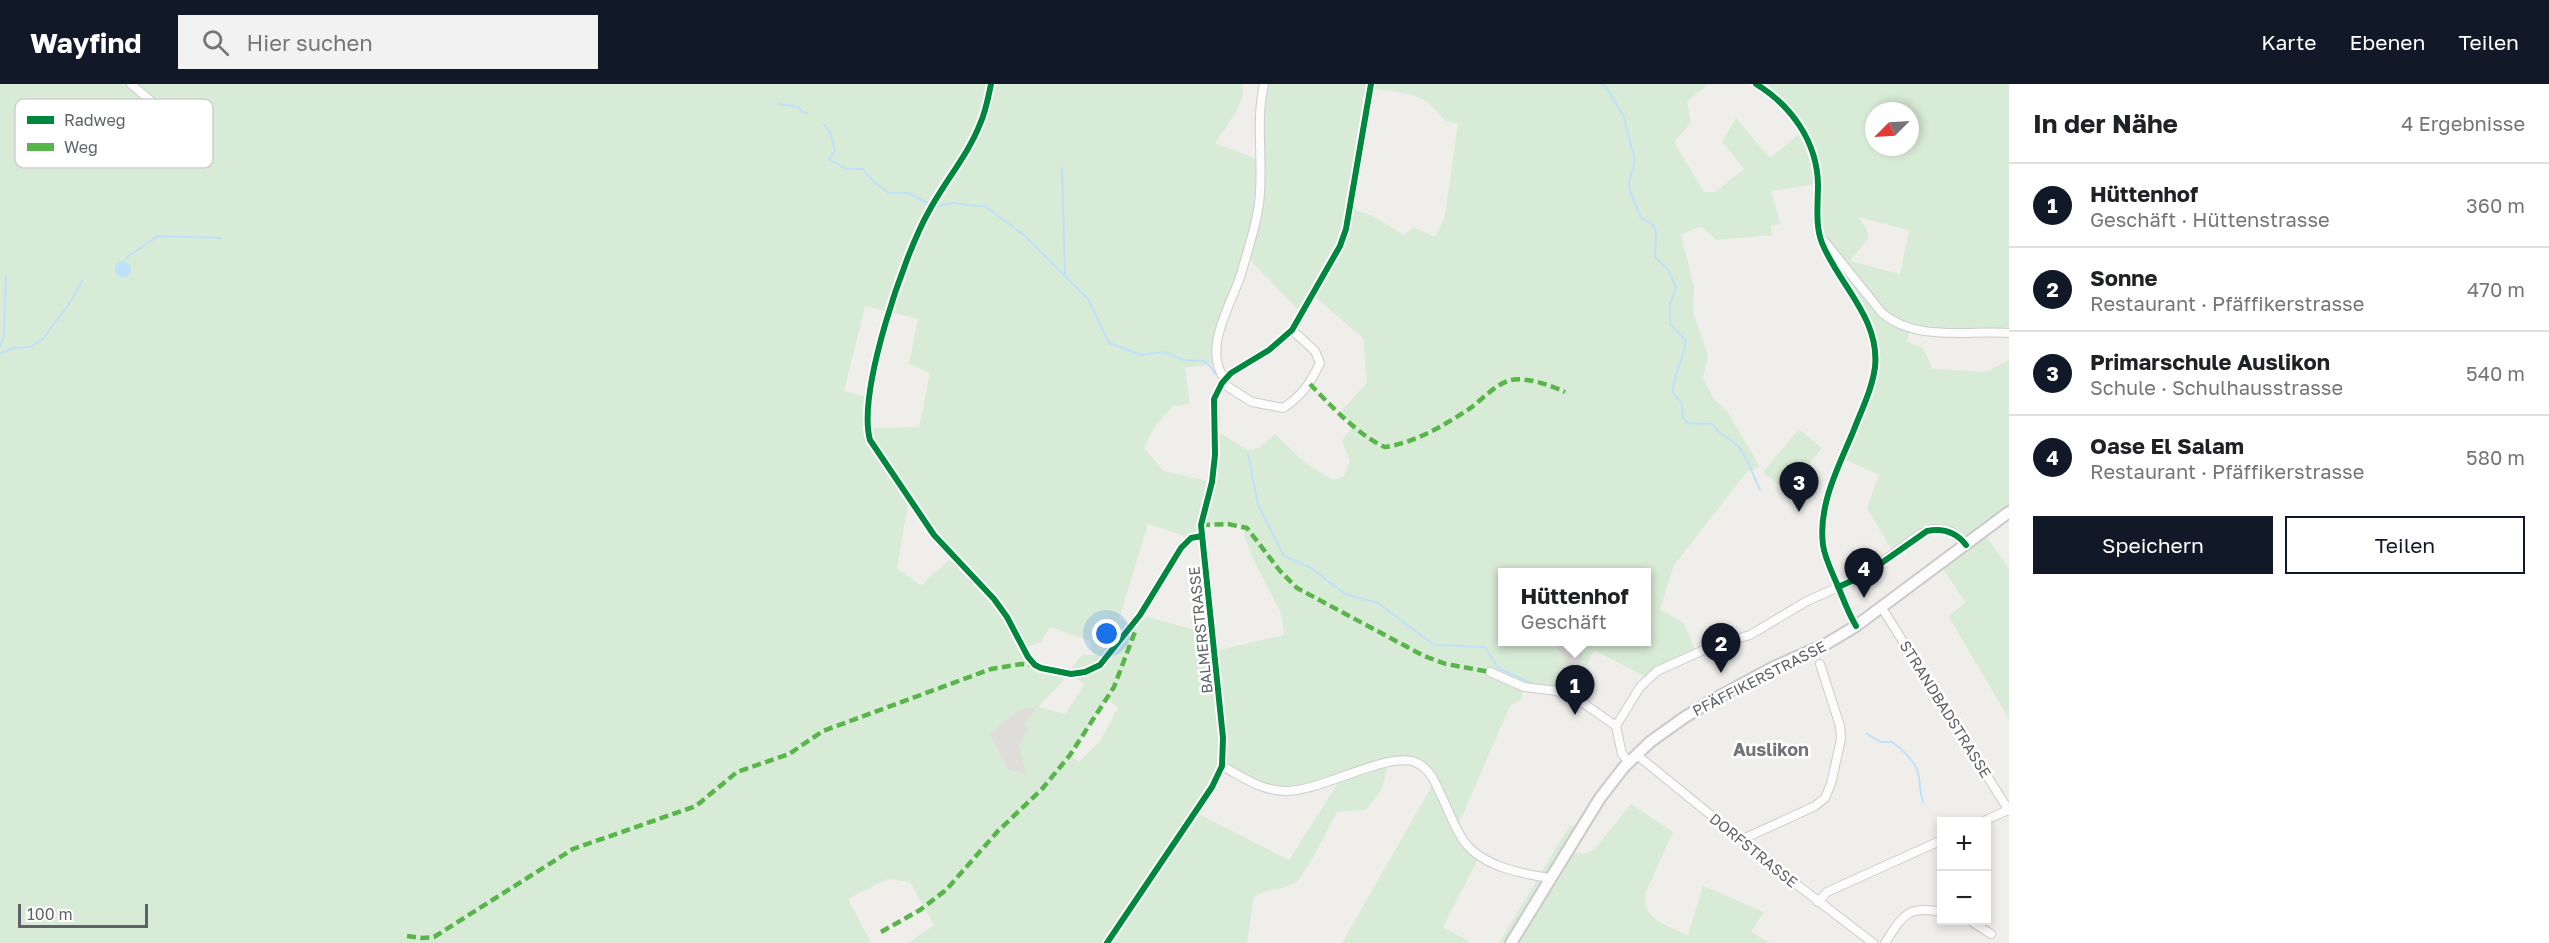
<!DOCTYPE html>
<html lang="de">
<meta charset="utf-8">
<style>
:root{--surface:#fff;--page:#f2f2f2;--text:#202124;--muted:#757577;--line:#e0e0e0;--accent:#111827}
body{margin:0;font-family:"Golos Text",sans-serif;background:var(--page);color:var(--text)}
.controls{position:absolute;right:18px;bottom:18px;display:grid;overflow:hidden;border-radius:0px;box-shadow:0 3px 9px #0003}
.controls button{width:54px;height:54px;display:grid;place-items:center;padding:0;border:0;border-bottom:2px solid var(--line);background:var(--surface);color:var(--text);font:30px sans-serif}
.compass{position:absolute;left:1865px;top:18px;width:54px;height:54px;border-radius:50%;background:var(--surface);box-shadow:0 3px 9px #0003;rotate:246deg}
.scale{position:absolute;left:18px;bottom:15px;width:130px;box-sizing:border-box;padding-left:6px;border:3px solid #5f6368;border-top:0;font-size:16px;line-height:21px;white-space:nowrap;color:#5f6368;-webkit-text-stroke:4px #fff;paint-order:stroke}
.you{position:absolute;left:1107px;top:550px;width:21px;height:21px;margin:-15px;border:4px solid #fff;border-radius:50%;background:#1a73e8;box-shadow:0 0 0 9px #1a73e833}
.badge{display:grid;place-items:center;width:39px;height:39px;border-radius:50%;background:var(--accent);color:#fff;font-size:20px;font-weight:700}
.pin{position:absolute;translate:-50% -50px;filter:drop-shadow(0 2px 3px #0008)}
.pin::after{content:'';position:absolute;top:32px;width:21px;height:18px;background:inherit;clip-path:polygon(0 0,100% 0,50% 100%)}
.popup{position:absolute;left:1498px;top:484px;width:153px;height:78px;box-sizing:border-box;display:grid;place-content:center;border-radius:0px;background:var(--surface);filter:drop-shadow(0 2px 4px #0005);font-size:20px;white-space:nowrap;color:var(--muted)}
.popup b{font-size:22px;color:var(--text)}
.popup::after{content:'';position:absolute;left:50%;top:100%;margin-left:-12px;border:12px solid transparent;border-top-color:var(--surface)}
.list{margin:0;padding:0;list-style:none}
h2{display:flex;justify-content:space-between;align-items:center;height:78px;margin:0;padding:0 24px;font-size:26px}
h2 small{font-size:20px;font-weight:400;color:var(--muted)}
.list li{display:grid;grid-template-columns:39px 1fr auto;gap:18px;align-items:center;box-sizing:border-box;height:84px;padding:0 24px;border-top:2px solid var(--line)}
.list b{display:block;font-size:22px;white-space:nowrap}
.list p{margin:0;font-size:20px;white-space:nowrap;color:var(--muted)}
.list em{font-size:20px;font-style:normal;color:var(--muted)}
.actions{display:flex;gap:12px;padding:18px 24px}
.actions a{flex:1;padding:14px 0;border:2px solid var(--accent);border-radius:0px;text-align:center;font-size:21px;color:var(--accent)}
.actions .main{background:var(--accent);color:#fff}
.icon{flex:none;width:33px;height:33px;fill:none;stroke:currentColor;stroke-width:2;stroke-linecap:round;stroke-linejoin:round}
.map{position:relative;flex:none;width:2009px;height:859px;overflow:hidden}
header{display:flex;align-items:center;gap:36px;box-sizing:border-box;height:84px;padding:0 30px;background:var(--accent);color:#fff}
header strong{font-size:28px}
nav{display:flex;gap:33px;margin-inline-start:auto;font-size:21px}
.search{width:420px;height:54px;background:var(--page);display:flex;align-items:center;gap:15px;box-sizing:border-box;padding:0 21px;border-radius:0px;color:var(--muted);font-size:22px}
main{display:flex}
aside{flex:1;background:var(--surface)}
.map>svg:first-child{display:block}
.industrial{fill:#dfddda}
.green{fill:#d8ebd6;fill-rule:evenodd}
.water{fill:#bfe0f9}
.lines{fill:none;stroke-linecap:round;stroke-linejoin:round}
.stream{stroke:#bfe0f9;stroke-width:2}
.street-casing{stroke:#cbcccc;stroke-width:10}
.secondary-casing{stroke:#cacacb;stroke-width:14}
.street{stroke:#fdfcfc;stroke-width:8}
.secondary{stroke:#fdfcfc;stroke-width:10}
.quiet{stroke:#58b549;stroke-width:4.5;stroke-dasharray:9 4.5;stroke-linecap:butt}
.cycleway-casing{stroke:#fff;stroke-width:10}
.cycleway{stroke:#00873e;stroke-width:6}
.labels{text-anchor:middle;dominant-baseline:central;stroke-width:5;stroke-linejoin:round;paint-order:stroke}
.street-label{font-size:15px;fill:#5f6368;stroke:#fff}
.quarter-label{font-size:18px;font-weight:bold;fill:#70757a;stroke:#fff}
.key{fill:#fff;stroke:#cfd0d2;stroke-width:1.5}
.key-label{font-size:16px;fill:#5f6368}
</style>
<header>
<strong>Wayfind</strong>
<div class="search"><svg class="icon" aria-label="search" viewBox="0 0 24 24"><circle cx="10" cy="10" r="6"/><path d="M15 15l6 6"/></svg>Hier suchen</div>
<nav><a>Karte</a><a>Ebenen</a><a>Teilen</a></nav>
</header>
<main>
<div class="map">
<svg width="2009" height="859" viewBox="0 0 2009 859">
<rect width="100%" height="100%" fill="#efeeea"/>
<path class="industrial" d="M1550,558h35l-7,31 -8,-2 -6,5 1,-18z
M1038,623l-9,21 -3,46 -19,-4 -18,-36 29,-24z"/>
<path class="green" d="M0,0h1242c5,19 -17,44 -27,59l44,17 5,-76h445l-22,17 4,22 -17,19 30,50h11l29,-23 -22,-28 14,-23 34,40 33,-27 -11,-17 -36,-30h253v249l-99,-5 -3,14 16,6 10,21 53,3 23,-12v152l-26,20 26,36v151l-60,-102 16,-15 -25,-38 25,-19 -5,-8 -26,-8 -40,25 -27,-46 12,-33 -37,-17 33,-90 -5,-40 -48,-85 -5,-59 -46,7 10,33 -10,2 1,9 -55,5 -17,-14 -19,9 13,51 -1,26 15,43 -5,23 11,21 13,12 33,56 -14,6 -72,92 -14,44 24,14 12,30 -48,25 -54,-28 -13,27 -3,-4 7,-31h62v-70h-144v70h47l15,16 -1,18 -7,15 -33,-4 -3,13 -11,6 -53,122 23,27 -37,72 29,16h-130l92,-161 -16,-19 -30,-1 -6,27 -16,21 -29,2c-7,13 -32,63 -40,69 -13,10 -32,7 -43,16l-7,46h-339l26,-18 -24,-43 -22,-3 -40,20 23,44h-871zM1370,4c35,6 53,2 75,33l13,2 -13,93 -10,21 -21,-10 -10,8 -31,-19 -24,-8zM1874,27h36v36h-36zM1858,133l51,13 -9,44 -50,-13 19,-24 -3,-9zM1246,172l56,57 11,-18 50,43 4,45 -28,30 15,12 -12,16 8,20 -7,16 -10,3 -28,-17 -30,-29 -16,14 -12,2 -33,-21 -3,53 -47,-11 -20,-23 11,-22 18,-20 17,-2 -5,-36 33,-5 1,-32zM865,222l53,13 -9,45 21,9 -11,54 -51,1 2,-30 -26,-7zM909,414l45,59 -25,20 -7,9 -25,-18zM1148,440l43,14 11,-2 -1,-11h40l12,34 28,54 3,22 -69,16 -3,-20 -9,1 -63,-17 -8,10 -13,-6zM1050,543l40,14 4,14h-12l-11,14v6l14,9 -20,30 -27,-7 26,-27 -4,-7 -25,-8 -11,-17 17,-6zM1107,615l11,9 -18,33 -21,21 -9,-7zM1037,623l-13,16 5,5 -10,17 7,29 -19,-4 -18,-35 29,-25zM1222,682l39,21 50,1 30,-10 -52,82 -94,-48z
M1799,345l23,19 -36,43 -23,-19z
M1631,720l42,28 -27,60c-6,27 22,34 42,43l15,-49 61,26 -13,20 19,11h-271l71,-118 10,4 -13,22 16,3 11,-4z"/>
<path class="water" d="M115 185a8 8 0 1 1 16 0a8 8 0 1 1-16 0Z"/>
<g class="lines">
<path class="stream" d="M1601,0l5,3 17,28 12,45 -6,23 1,8 11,27 12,7 3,6 -1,26 13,13 8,17 -6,17v20l16,17c-1,12 -16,45 -13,52 1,3 6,6 9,10l1,15 5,5 24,1c10,14 17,13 26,22 11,13 15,30 22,44
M779,20l20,3 2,4 6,2
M824,40l6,8 5,19 -6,8 18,10h16l10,12 16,12h19l19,10
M1062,83l3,107
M938,122l14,-3 34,4 38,28 64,64 21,44 32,12 23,-3 20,8 20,1 7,6 4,7
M126,174l32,-22 63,2
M0,263l4,-11 2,-60
M0,269l14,-5 16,-1 14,-9 29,-40 9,-17
M1248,370l10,51 26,51 27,12 34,26 33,9 56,42 51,2 13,21 33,15
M1867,650l14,8h11c11,8 25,21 27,35 1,9 1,16 4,25"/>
<g class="street-casing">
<path id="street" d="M131,0l33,28
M991,0c-3,14 -5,27 -11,40 -12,31 -35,57 -51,87 -25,44 -72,181 -59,229l64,95 60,64 13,18 21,40 7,8 6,3 30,6 14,-2 15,-7 40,-50 41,-67 10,-10 11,-2
M1756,0c36,22 61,58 62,100 0,20 -3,41 4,59 17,42 58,75 53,124 -3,23 -14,44 -22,65 -15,36 -35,73 -30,113 2,14 9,27 14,39 6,14 11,29 19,42
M1825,158l57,71c34,29 86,17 127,20
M1225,296c-24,-33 8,-77 17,-109 6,-22 14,-45 17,-67 5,-40 -4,-81 5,-120
M1222,299l30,19 31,6c19,-12 28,-26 37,-45l-5,-12 -23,-21
M1882,524l127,203
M1490,588l34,15 33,4 26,12 33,23 6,28 7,8
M1616,642l24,-39 17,-16 58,-26 35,-10 57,-34 56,-25 57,-42 14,-5 18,3 14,13
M1637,671l150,122 86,66
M1222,682c21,11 37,24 63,25 36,1 106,-42 132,-28 13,6 18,19 24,32 8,16 14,35 25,49 19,23 57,30 84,34
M1982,738l26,-12
M1741,756l74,-34 10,-8 6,-14 10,-45 -1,-13 -20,-62
M1818,818l9,-10 115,-52
M1969,836l22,14
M1107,859l105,-156 10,-21 1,-28 -22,-213 11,-43 3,-27 -1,-56 8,-16 9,-10 38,-23 23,-20 48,-84 6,-17 25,-145
M1885,859c18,-27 21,-38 57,-31"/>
</g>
<g class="secondary-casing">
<path id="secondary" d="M1511,859l89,-145 24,-31 26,-25 35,-25 26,-16 63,-34 52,-23 30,-18 153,-114"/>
</g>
<use href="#street" class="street"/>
<use href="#secondary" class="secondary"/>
<path class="quiet" d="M1310,300c19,20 50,53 75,63 29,-4 60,-22 84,-38 13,-9 26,-25 42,-29 16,-3 39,5 54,12
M1201,441l27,-1 19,4 33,43 17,17 127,68 22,8 44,8
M881,848l39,-22 26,-20 52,-59 44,-42 28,-34 44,-68 22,-58
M407,852l15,2 12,-1 139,-88 123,-43 41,-34 52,-18 34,-23 168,-62 30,-5 14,1"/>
<g class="cycleway-casing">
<path id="cycleway" d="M991,0c-3,14 -5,27 -11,40 -12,31 -35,57 -51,87 -25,44 -72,181 -59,229l64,95 60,64 13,18 21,40 7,8 6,3 30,6 14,-2 15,-7 40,-50 41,-67 10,-10 11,-2
M1756,0c36,22 61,58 62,100 0,20 -3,41 4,59 17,42 58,75 53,124 -3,23 -14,44 -22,65 -15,36 -35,73 -30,113 2,14 9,27 14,39 6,14 11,29 19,42
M1838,503l25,-11 64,-45c16,-3 29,1 39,14
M1107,859l105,-156 10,-21 1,-28 -22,-213 11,-43 3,-27 -1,-56 8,-16 9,-10 38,-23 23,-20 48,-84 6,-17 25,-145"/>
</g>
<use href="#cycleway" class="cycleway"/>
</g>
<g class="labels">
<g class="street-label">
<text transform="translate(1200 546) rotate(-96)">BALMERSTRASSE</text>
<text transform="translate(1759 594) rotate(-27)">PFÄFFIKERSTRASSE</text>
<text transform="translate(1946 625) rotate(58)">STRANDBADSTRASSE</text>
<text transform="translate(1754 766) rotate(39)">DORFSTRASSE</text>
</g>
<g class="quarter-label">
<text x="1771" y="665">Auslikon</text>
</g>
</g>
<rect x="15" y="15" width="198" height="69" rx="9" class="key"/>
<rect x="27" y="32" width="27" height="8" fill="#00873e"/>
<rect x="27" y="59" width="27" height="8" fill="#58b549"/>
<g class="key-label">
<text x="64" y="42">Radweg</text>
<text x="64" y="69">Weg</text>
</g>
</svg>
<div class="controls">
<button>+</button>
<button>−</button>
</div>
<svg class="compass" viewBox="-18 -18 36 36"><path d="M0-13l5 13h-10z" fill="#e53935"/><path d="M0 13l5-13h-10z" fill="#757577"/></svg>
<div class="scale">100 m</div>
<div class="you"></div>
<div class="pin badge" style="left:1575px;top:631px">1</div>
<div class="popup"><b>Hüttenhof</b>Geschäft</div>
<div class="pin badge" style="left:1721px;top:589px">2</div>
<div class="pin badge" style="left:1799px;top:428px">3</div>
<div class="pin badge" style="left:1864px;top:514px">4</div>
</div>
<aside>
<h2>In der Nähe<small>4 Ergebnisse</small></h2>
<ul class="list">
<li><span class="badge">1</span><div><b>Hüttenhof</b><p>Geschäft · Hüttenstrasse</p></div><em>360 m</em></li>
<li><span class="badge">2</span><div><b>Sonne</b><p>Restaurant · Pfäffikerstrasse</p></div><em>470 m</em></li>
<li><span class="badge">3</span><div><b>Primarschule Auslikon</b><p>Schule · Schulhausstrasse</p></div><em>540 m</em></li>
<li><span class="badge">4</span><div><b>Oase El Salam</b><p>Restaurant · Pfäffikerstrasse</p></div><em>580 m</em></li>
</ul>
<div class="actions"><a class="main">Speichern</a><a>Teilen</a></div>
</aside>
</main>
